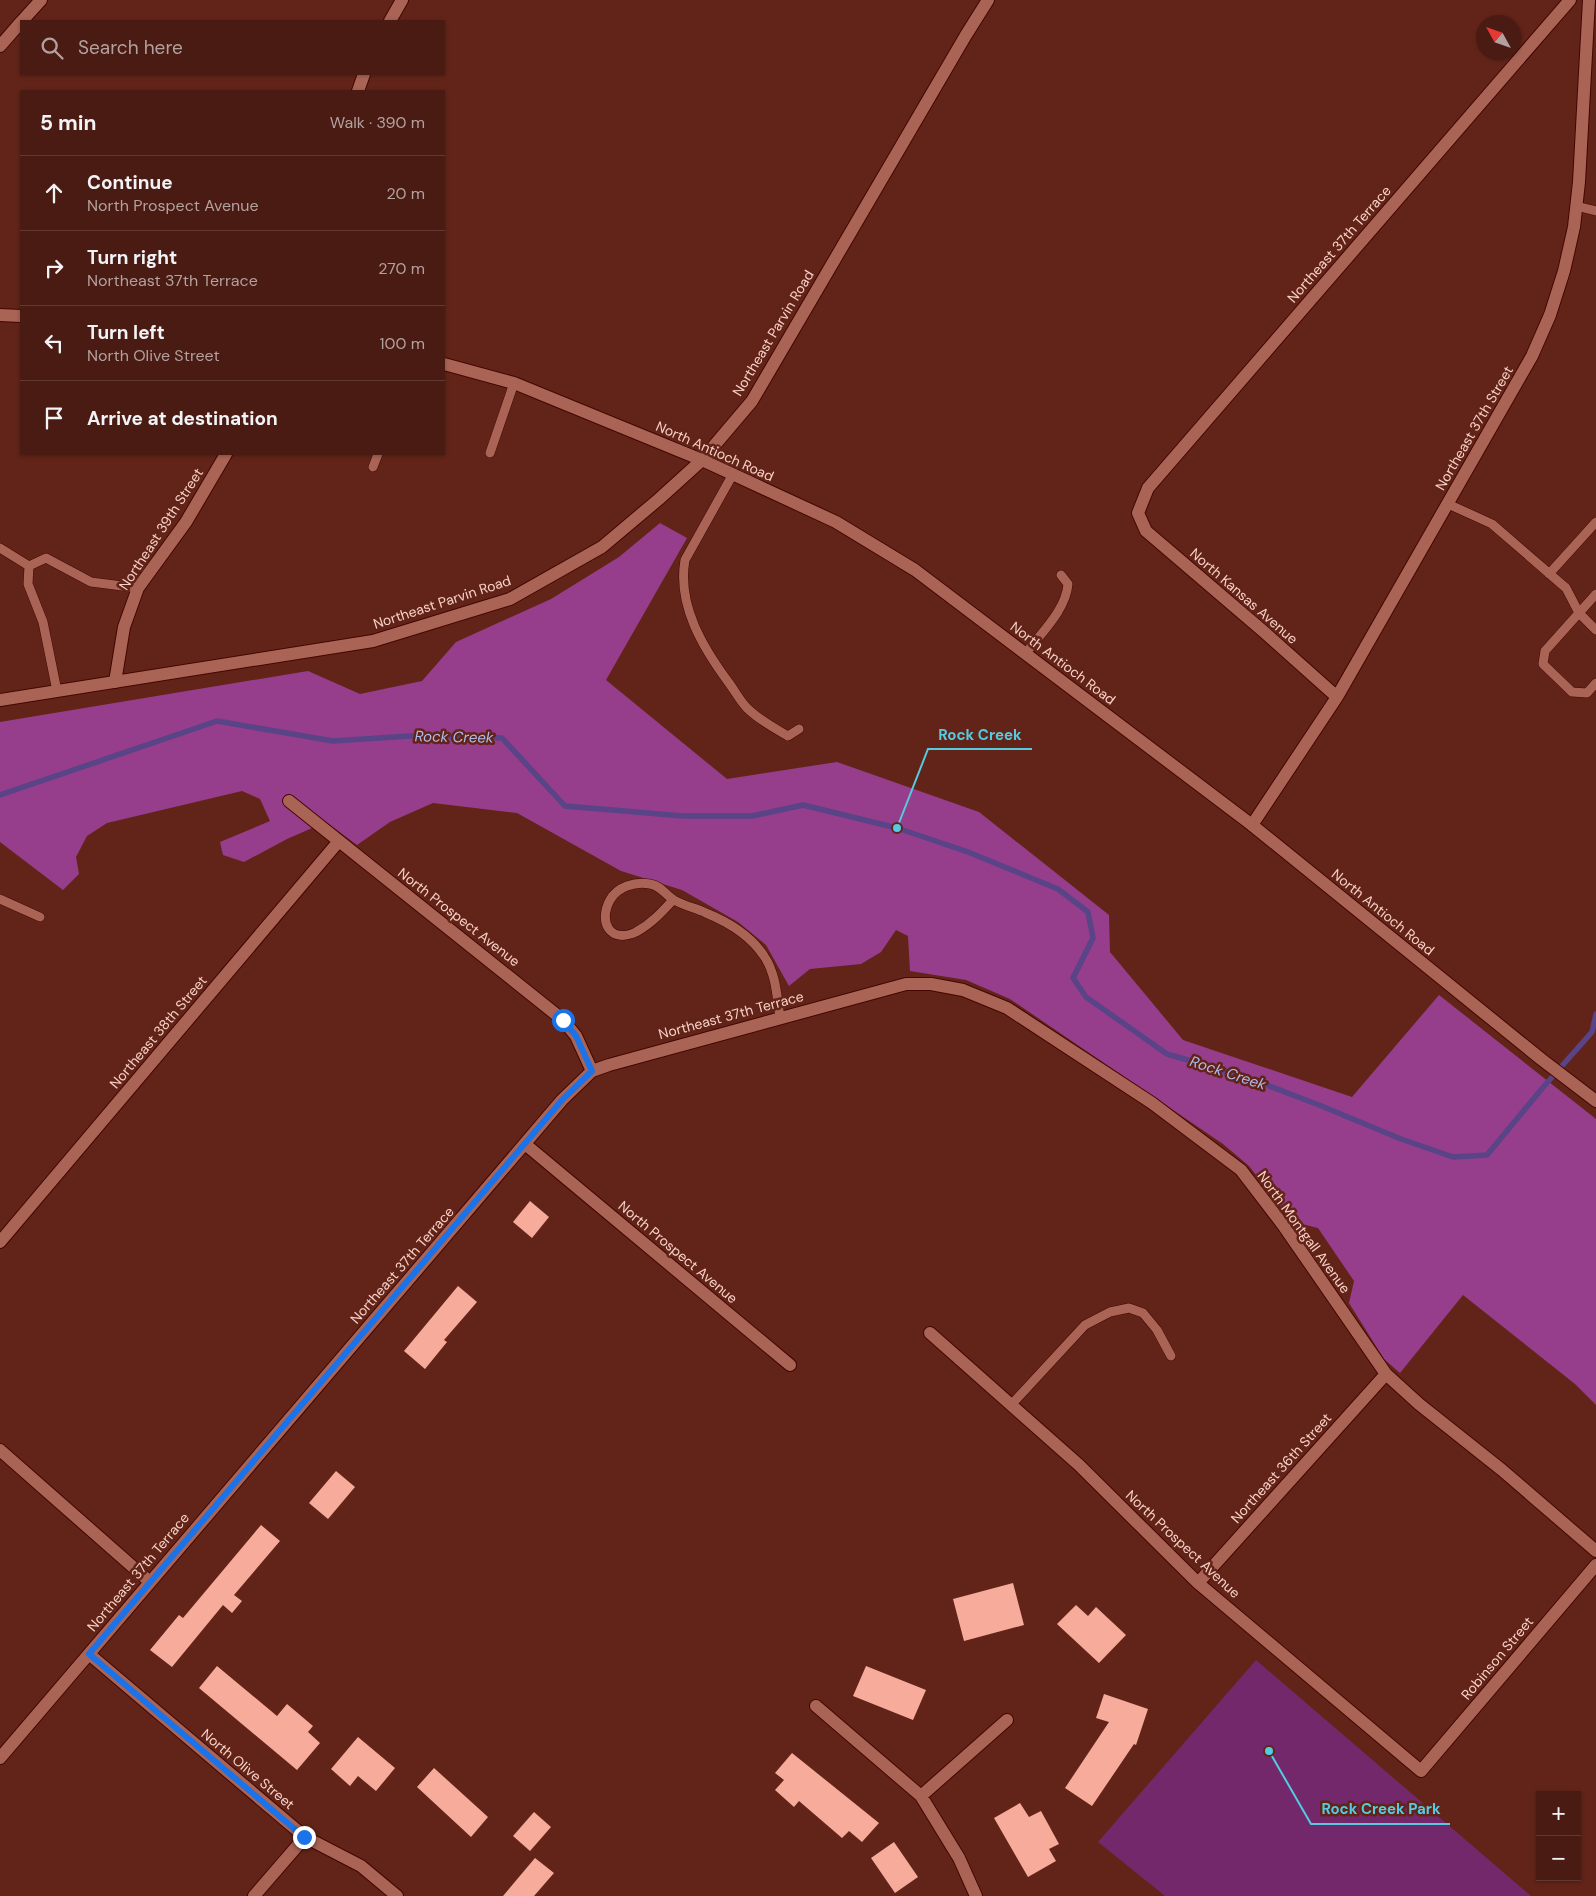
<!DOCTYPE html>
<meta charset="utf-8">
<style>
:root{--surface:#4a1b12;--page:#51241b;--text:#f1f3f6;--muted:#b2a19f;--line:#613932}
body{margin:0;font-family:"DM Sans",sans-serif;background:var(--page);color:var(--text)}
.controls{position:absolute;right:15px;bottom:15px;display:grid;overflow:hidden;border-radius:0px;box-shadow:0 1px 4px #0004}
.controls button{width:45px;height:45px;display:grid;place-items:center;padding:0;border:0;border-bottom:1px solid var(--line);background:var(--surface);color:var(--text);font:25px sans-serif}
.compass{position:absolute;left:1476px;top:15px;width:45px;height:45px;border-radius:50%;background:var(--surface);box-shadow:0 1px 4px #0004;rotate:310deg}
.stop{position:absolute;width:15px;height:15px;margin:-11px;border:4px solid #1a73e8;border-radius:50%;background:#fff}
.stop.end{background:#1a73e8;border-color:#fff;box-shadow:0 1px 5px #0008}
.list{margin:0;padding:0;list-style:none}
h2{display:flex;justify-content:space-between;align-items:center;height:65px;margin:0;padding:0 20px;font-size:21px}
h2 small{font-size:16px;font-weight:400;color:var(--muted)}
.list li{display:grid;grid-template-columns:32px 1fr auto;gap:15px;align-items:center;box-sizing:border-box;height:75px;padding:0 20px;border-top:1px solid var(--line)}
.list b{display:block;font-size:19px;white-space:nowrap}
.list p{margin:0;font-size:16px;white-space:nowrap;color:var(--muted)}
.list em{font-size:16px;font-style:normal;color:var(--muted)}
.icon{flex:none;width:28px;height:28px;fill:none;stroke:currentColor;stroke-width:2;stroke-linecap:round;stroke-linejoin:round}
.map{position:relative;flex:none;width:1596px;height:1896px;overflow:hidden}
.search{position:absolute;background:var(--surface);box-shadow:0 1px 4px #0004;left:20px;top:20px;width:425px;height:55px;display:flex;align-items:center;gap:12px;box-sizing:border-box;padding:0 18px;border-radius:0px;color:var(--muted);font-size:19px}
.panel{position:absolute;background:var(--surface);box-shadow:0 1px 4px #0004;left:20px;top:90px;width:425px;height:365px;border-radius:0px}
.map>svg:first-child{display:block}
.green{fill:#73286b}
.forest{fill:#963e8c}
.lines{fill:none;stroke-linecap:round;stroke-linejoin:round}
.stream{stroke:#584486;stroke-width:5.5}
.building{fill:#f7ab9b}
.service-casing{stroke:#440600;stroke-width:10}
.minor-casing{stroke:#440600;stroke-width:14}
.tertiary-casing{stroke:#440600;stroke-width:14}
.secondary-casing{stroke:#440600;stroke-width:14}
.service{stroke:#a96456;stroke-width:9}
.minor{stroke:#a96456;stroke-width:12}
.tertiary{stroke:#a96456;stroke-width:12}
.secondary{stroke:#a96456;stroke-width:12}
.route{stroke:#1a73e8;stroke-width:6}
.labels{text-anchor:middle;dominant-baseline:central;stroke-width:5;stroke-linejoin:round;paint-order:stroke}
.street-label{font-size:14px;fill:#f9d1c8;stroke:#622418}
.water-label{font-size:15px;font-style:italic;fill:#aebcee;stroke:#622418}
.leader{fill:none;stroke:#55cae0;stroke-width:2}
.callout-dot{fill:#55cae0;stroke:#622418;stroke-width:2}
.callout-label{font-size:15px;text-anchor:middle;font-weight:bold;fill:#55cae0;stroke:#622418;stroke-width:5;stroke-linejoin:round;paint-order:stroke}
</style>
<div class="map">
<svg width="1596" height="1896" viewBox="0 0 1596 1896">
<rect width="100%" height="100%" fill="#622418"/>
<path class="green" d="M1256,1660l275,236h-366l-67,-54z"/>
<path class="forest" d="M660,523l27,15 -81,142 121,99 110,-17 142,50 130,103 1,37 73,88 169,57 87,-102 157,124v286l-21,-21 -112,-89 -63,78 -16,-14 -35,-56 5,-22 -36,-53 -25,-6 -44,-56 -26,-22 -213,-145 -44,-19 -56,-9 -2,-35 -12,-6 -15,22 -20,12 -51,5 -21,17 -23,-41 -28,-23 -56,-32 -61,-19 -104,-58 -84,-10 -43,19 -33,23 -31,-23 -39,17 -43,23 -21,-7 -3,-13 50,-21 -10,-22 -18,-8 -135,32 -20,13 -11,21 3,17 -16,16 -63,-48v-120l308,-51 52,23 62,-13 34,-39 95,-43 68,-42z"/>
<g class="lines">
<path class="stream" d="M0,795l217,-74 116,20 92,-6 77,3 63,68 118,10h69l51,-11 94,23 71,24 90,37 30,23 5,26 -20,40 13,19 81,57 76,22 76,29 82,34 52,18 34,-2 58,-70 47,-53 4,-18"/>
</g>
<path class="building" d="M530,1201l19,16 -17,21 -19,-16z
M458,1286l19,16 -33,38 3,2 -22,27 -21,-18z
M336,1471l19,16 -27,32 -19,-16z
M261,1525l19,16 -46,54 8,6 -10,12 -9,-8 -51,62 -22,-17 29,-35 4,3z
M1013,1583l11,42 -60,16 -11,-42z
M1076,1605l12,11 8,-9 30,28 -27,28 -42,-39z
M217,1666l60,50 10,-12 26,22 -5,6 12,11 -23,27 -98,-82z
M866,1666l60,24 -13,30 -60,-24z
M1104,1694l44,15 -12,36 -2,-1 -42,62 -27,-18 44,-66 -13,-4z
M358,1737l37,31 -19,23 -18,-15 -8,10 -19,-17z
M792,1753l87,70 -17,19 -13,-11 -7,7 -43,-37 -5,6 -19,-17 9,-10 -9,-7z
M434,1768l54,49 -17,20 -54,-50z
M1020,1803l9,14 12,-6 18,33 -10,5 7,12 -28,16 -34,-59z
M534,1812l17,15 -21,24 -17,-15z
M894,1842l24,35 -23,16 -24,-35z
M535,1858l19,15 -20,23h-31z"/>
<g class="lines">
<g class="service-casing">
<path id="service" d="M1576,206l20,5
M490,453l24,-70
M373,467l5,-13
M733,474l-48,86c-8,45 18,88 44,123 6,8 11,18 18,25 12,12 27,20 41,28l11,-7
M1448,504l44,20 74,64 13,25 17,17
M0,548l29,18
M1549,574l47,-52
M1596,594l-51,57 -2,13 29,28 15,1 9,-10
M1026,653c15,-20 40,-43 42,-69l-7,-9
M57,691l-14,-69 -15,-38 1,-18 17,-8 45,24 47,6
M0,899l40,18
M673,900c-11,12 -22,24 -37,32 -26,12 -38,-10 -26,-32 7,-13 25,-19 40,-16 12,2 15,11 24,16 10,6 22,8 32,13 22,9 45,23 58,43 12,17 13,41 16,62
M1011,1405l74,-80 25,-13 19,-4 14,5 14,17 14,26"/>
</g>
<g class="minor-casing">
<path id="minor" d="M22,21l19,-21
M390,21l12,-21
M0,46l21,-24
M358,91l6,-17
M115,682l9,-55 14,-39 48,-66 40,-68
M1337,697l-74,-66 -117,-100 -8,-18 10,-25 422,-488
M289,801l274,219 13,16 16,35
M1252,825l85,-128 195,-341 18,-41 14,-44 10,-44 5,-45 10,-182
M525,1144l265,221
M0,1242l339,-401
M930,1333l149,132 119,118 223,188 175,-206
M0,1450l150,132
M1198,1583l188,-209
M89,1654l216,183 56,29 36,30
M816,1706l105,90 38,62 17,38
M0,1758l562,-658 30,-29 17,-6 297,-81h25l32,6 44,18 145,95 89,67 42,55 103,149 33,30 83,66 94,81
M921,1796l86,-76
M254,1896l51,-59"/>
</g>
<g class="tertiary-casing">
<path id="tertiary" d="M0,315l21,1
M444,364l70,19 188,77 134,62 79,48 337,255 289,234 55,42"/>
</g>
<g class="secondary-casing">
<path id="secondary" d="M0,700l373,-59 137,-42 92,-52 57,-48 43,-39 50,-59 214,-366 22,-35"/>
</g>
<use href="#service" class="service"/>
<use href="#minor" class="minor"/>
<use href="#tertiary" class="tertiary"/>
<use href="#secondary" class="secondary"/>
</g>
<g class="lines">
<path class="route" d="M304,1837l-215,-183 473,-554 30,-29 -16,-35 -13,-16"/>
</g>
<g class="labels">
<g class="street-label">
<text transform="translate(1339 244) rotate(-49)">Northeast 37th Terrace</text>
<text transform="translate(773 333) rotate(-59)">Northeast Parvin Road</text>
<text transform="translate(1474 428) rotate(-60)">Northeast 37th Street</text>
<text transform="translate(715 451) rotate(24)">North Antioch Road</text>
<text transform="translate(161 529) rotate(-57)">Northeast 39th Street</text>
<text transform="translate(1244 596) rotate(41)">North Kansas Avenue</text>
<text transform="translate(442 602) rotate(-18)">Northeast Parvin Road</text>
<text transform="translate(1063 663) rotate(37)">North Antioch Road</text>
<text transform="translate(1383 912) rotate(39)">North Antioch Road</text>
<text transform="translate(459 917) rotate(38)">North Prospect Avenue</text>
<text transform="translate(731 1015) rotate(-15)">Northeast 37th Terrace</text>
<text transform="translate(158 1032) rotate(-50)">Northeast 38th Street</text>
<text transform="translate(1304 1232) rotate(54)">North Montgall Avenue</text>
<text transform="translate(678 1252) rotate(40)">North Prospect Avenue</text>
<text transform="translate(402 1265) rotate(-49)">Northeast 37th Terrace</text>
<text transform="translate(1281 1468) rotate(-48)">Northeast 36th Street</text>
<text transform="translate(1183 1544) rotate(43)">North Prospect Avenue</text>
<text transform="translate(138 1572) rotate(-50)">Northeast 37th Terrace</text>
<text transform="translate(1497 1658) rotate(-50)">Robinson Street</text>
<text transform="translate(248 1769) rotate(40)">North Olive Street</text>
</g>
<g class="water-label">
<text transform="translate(454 737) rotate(1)">Rock Creek</text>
<text transform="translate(1228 1073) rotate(18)">Rock Creek</text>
</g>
</g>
<path class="leader" d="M897 828L928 749H1032M1269 1751L1311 1824H1450"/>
<g class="callout-dot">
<circle cx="897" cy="828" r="5"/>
<circle cx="1269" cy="1751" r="5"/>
</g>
<g class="callout-label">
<text x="980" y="740">Rock Creek</text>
<text x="1381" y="1814">Rock Creek Park</text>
</g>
</svg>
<div class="controls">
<button>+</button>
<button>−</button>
</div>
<svg class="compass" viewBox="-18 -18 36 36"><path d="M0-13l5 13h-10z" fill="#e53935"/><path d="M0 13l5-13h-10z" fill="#b2a19f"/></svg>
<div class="stop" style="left:563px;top:1020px"></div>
<div class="stop end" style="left:304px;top:1837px"></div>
<div class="search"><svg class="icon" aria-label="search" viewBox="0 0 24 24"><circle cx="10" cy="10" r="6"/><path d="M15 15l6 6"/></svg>Search here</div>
<section class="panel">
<h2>5 min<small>Walk · 390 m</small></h2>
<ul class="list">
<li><svg class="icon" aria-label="ahead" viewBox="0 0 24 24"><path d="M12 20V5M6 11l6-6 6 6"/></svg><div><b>Continue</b><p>North Prospect Avenue</p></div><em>20 m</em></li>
<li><svg class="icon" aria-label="right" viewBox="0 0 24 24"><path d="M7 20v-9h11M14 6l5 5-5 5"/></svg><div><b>Turn right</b><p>Northeast 37th Terrace</p></div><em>270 m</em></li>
<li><svg class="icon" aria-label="left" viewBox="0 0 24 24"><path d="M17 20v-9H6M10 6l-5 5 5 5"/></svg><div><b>Turn left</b><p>North Olive Street</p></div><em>100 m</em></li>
<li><svg class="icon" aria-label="arrive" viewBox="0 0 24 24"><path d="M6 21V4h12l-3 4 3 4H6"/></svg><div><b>Arrive at destination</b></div></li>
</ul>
</section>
</div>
